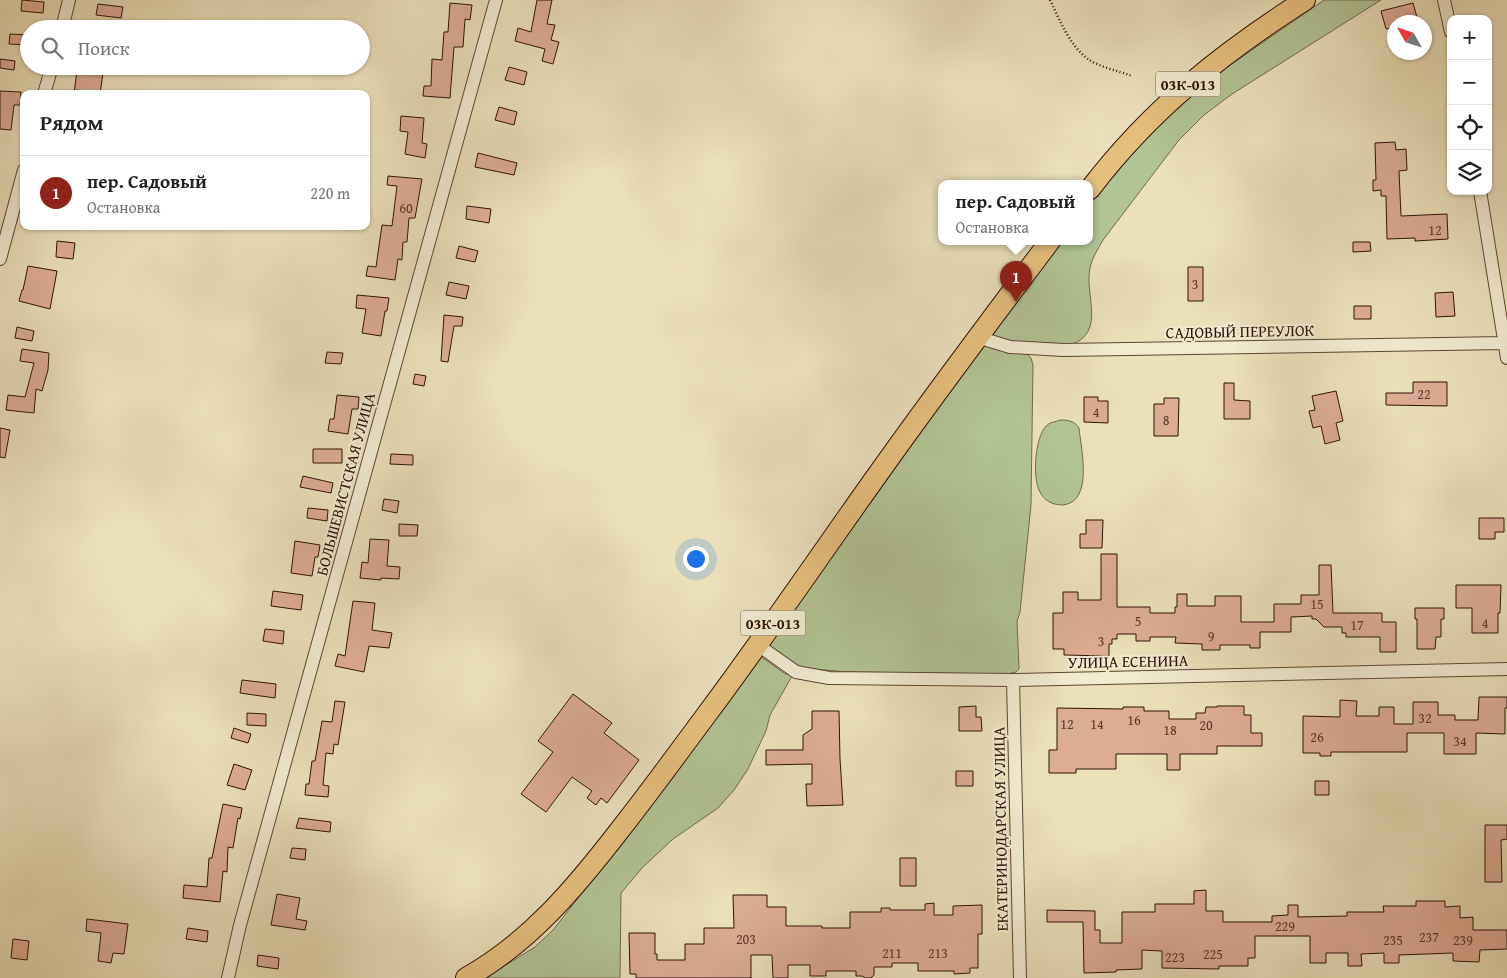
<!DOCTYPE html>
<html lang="ru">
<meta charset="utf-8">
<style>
:root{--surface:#fff;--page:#f2f2f2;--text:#202124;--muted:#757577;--line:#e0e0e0;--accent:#8f2418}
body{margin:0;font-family:"Gentium Book Plus",serif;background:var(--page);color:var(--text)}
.controls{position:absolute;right:15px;top:15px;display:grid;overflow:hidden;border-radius:10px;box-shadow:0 1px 4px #0004}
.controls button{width:45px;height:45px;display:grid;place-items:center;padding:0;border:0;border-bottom:1px solid var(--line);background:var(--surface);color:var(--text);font:25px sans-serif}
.compass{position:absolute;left:1387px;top:15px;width:45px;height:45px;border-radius:50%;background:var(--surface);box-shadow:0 1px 4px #0004;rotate:309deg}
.you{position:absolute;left:695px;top:558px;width:18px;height:18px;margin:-12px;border:4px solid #fff;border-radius:50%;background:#1a73e8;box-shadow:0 0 0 8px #1a73e833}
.badge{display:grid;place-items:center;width:32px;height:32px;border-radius:50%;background:var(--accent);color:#fff;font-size:16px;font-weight:700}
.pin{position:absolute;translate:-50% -41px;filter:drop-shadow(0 1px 2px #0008)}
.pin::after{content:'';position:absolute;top:26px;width:18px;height:15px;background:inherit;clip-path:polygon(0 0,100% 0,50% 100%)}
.popup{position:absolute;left:938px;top:180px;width:155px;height:65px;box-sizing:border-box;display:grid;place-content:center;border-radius:10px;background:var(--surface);filter:drop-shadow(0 1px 4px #0005);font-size:16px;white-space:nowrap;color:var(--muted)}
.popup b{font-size:19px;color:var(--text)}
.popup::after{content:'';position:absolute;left:50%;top:100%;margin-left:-10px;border:10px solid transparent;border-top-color:var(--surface)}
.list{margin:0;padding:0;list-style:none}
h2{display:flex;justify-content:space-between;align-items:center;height:65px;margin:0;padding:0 20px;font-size:21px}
h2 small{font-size:16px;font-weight:400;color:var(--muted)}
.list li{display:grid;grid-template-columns:32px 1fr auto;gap:15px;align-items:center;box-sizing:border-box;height:75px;padding:0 20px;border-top:1px solid var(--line)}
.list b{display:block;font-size:19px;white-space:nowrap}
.list p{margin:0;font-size:16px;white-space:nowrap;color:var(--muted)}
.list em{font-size:16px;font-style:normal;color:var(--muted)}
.icon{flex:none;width:28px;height:28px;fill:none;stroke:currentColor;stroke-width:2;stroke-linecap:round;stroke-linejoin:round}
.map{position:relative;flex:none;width:1507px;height:978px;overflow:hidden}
.search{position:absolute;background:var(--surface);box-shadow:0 1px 4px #0004;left:20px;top:20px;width:350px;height:55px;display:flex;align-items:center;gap:12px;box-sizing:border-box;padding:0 18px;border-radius:28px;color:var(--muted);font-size:19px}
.panel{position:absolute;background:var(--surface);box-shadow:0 1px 4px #0004;left:20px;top:90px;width:350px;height:140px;border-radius:10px}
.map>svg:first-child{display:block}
.green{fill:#b2c394;stroke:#706a4d}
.building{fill:#dcac95;stroke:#2d1206}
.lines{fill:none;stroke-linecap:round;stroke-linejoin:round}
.minor-casing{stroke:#5c4633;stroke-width:14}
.primary-casing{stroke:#2d1206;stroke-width:22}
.path{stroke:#2d1206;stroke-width:2.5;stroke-dasharray:1 2.5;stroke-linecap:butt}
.minor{stroke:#f1ebd2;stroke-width:12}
.primary{stroke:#e5c07d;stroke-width:20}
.labels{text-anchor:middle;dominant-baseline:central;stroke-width:4;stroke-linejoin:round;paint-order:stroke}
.number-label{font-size:14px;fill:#59382a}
.shield{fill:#f1ebd2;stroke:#685343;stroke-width:1}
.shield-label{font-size:15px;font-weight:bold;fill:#2d1206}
.street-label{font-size:16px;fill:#2d1206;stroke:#f1ebd2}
</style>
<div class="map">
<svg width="1507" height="978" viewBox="0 0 1507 978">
<rect width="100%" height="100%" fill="#eae0ba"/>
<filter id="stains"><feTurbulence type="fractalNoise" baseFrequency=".004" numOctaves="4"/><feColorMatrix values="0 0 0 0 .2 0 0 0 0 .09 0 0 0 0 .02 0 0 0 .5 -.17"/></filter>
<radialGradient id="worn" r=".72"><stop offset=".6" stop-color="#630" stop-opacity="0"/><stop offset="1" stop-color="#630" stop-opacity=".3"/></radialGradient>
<path class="green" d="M1324,0h57l-149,94 -28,21 -25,25 -76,100c-5,9 -11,18 -13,28 -6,26 17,65 -20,77l-59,-2 -17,-5 -2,-5 70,-92h28v-37l58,-69 65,-58z
M983,345l44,9 4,4 2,7 -2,140 -11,107 -3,9 2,48 -3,3 -9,2 -159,-2 -46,-4 -33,-23z
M1060,420c9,0 14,1 19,8 2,21 15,75 -17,77 -10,0 -18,-5 -22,-13 -8,-14 -5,-54 6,-66 4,-4 9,-4 14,-6z
M760,656l24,17 8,3 -22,39 -4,16 -18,38 -14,21 -16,18 -45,31 -31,29 -21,25 -1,85h-135l50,-31 18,-17 100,-127z"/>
<path class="building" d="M22,0l22,2 -1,11 -22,-2z
M537,0h15l-5,24 8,1 -4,15 8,2 -6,22 -11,-3 3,-12 -30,-8 3,-13 13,4z
M450,3l22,2 -2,15 -5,-1 -2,28h-9l-4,51 -27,-2 1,-10h7l1,-27 10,1 2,-28h4z
M1413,3l5,18 -24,1v5l-8,2 -5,-18z
M98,4l25,3 -2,11 -25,-3z
M10,34l19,1v10l-20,-1z
M0,59l15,2 -1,9 -14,-2z
M90,66h14l-4,28h-26l3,-24 13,2z
M509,67l18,5 -3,13 -19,-5z
M0,91l21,1 -1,13h-6l-3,25 -11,-1z
M499,107l18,5 -3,13 -19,-5z
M401,116l23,2 -2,25 5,1 -2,14 -20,-4 3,-22 -8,-1z
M1395,142l1,8 10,-1 1,21 -8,1 2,45 46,-2 1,25 -33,2v-3l-28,1 -1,-43h-5v-6l-8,1v-11h3l-1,-37z
M478,153l39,10 -3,12 -39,-8z
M388,176l34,3 -7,39h-6l-2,24h-4l-1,18 -4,-1 -3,21 -29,-4 2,-10 8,1 6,-42 10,1 5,-40 -10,-1z
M467,206l24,3 -2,14 -23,-4z
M57,241l18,2 -2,16 -17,-2z
M1353,242h17l1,9 -18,1z
M459,246l19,5 -3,11 -19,-4z
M28,266l29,5 -7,38 -31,-8 3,-11h1z
M1188,267h15v34h-15z
M449,282l20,4 -3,13 -20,-4z
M1453,292l2,24 -19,1 -1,-24z
M357,295l32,3 -2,13h-2l-4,25 -19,-3 4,-24 -10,-1z
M1354,306h17v13h-17z
M444,315l19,2 -1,9h-8l-6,36 -7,-1z
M17,327l17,4 -2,10 -17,-3z
M22,349l27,4 -1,17 -6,21 -6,-2 -2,24 -28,-3 2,-15 17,2 9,-34 -14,-2z
M327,352l16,1 -2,11 -16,-1z
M415,374l11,2 -2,10 -11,-2z
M1413,382h34v24l-61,-1v-12h27z
M1224,383h10v17l16,1v18h-26z
M1336,391l7,30 -7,2 4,17 -15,4 -4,-18 -8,2 -4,-17 6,-1 -3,-14z
M337,395l22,2 -1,12h-6l-4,25 -20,-3 2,-12h4z
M1084,397h14v4h10v22l-24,-1z
M1164,398h15l-1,38h-24v-32h10z
M0,428l10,2 -5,28 -5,-1z
M313,449h29v14h-29z
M391,454l22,1v10l-23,-1z
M303,476l30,7 -2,10 -31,-6z
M384,499l15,2 -2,12 -15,-3z
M308,508l20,2 -1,11 -20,-3z
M1479,518h25v14h-9v7h-16z
M1086,520h17l-1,28h-22v-14h6z
M399,524l19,1 -1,11h-18z
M370,539l19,1 -2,26 13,1 -1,12 -18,-1v2l-21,-2 2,-16 6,1z
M295,541l25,4 -2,12h-3l-3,19 -21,-3z
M1101,554h16v53h33v6h25v-6h2v-13h10v12h28v-10h26v26h33v-18h27v-9h18v-30h12l2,48h49v9h14v30h-16v-15h-34v-4h-4v-6h-18l-8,-8h-4v-3l-21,1v15h-31v16h-10v-3h-30v5h-18v-6l-27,-1 1,-6h-26v4h-14v-7h-19v5h-5v5h-3v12l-45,-1v-6h-11v-36h10v-21h15v8h23z
M1456,585h45l-1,28h-2v20h-26v-25h-16z
M273,591l30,4 -2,15 -30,-4z
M353,601l22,2 -3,27 20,3 -3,15 -20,-2 -5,26 -29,-6 3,-12 7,2z
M1415,608h29v11h-3v18h-5l-1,12h-18v-30h-2z
M265,629l19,2 -1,13 -20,-3z
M242,680l34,4 -1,14 -35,-5z
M573,694l39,29 -8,10 35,27 -32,43 -6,-5 -5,7 -9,-7 5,-7 -20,-14 -26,35 -25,-18 32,-42 -15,-11z
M1479,697h28v11h-2v26l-29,-1v21h-32v-21h-37v19h-76v4h-11v-3h-17v-37l37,1v-17l17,1 -1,15h23v-9h15v17h19v-22h25v13h17v5h23z
M335,701l10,1 -7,43 -4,-1 -1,10 -7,-1 -3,32 6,1 -1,11 -23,-2 1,-11h3l3,-23h3l7,-40 10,1z
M976,706v11h5l1,14h-23v-24z
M1217,706h27v9h7v18h11v13h-45v8h-37v16h-13v-16h-51v15h-40v4h-27v-23h8v-42l66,1v-2h21v4h25v8h27v-6h9l1,-6h11z
M812,711h27l1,48 3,46 -36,1 -1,-22h6v-20l-46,1v-15h37v-15l9,-6z
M247,713l19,1v12l-19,-1z
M234,728l17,6 -3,9 -17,-5z
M234,764l18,6 -7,20 -18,-5z
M956,771h17v15h-17z
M1315,781h14v14h-14z
M223,804l19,4 -2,11 -2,-1 -5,30 -5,-1 -1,25 -4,-1 -3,31 -37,-4 1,-13 23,2 2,-29h3z
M299,818l32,4 -1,10 -34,-4z
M1485,825h22v14l-6,1 1,42h-17z
M292,848l14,1 -1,11 -15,-2z
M900,858h16v28h-16z
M1206,890v21h17v11h49v-6l16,-1v-10h10v12l49,-1v-4h37l-1,-6h33v-5h29v6l15,-1v12l13,-1v13h34v19l-27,1 -1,12 -26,-1v-8l-54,2v8h-15v-10l-23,1 1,12h-14v-13h-22v10h-16v-27h-55v22h-7v8h-29v3l-57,-1v-17l-20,-1v19l-26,1v2l-32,1 -1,-51h-36v-12l48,1v19h5v13h22v-31h33v-8h39v-13z
M277,894l23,4 -4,21 11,2 -2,9 -34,-5z
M733,895h34v12h19v19h36v2h28v-16h31v-4h9v2h35v-6l9,-1v12h19v-9l29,-1v29h-4v34h-8v5l-16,1v-3h-36v-8h-26v4h-18v8l-3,3h-6l-3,-2h-6v-5h-30v5h-16v-11h-22v13h-15l-1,-23h-21v23h-115v-4h-6l-1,-41h26v21h2v6h28v-16h19v-16h30z
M87,919l41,5 -4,30 -11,-1 -2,10 -13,-2 3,-28 -15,-2z
M188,928l20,3 -1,11 -21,-3z
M13,939l16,2 -2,19 -16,-2z
M258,955l21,3 -1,11 -21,-3z"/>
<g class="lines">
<g class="minor-casing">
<path id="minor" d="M1444,0l7,32
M62,29l7,-29
M44,94l8,-28
M1480,191l27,167
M0,259l24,-89
M977,337l33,10 53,3 441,-7
M758,645l38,27 33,6 184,2 494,-11
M1013,680l7,298
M228,978l12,-53 256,-925"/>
</g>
<g class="primary-casing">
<path id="primary" d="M1090,189c61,-80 131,-135 215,-189
M466,978c63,-35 109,-90 153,-147 30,-38 59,-78 88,-117 59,-79 114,-160 171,-240 56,-79 114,-156 172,-233"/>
</g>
<path class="path" d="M1050,0c10,20 19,45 38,59 11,8 31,12 44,17"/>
<use href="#minor" class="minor"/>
<use href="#primary" class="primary"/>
</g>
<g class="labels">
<g class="number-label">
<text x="406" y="208">60</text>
<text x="1435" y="230">12</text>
<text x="1195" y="284">3</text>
<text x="1424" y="394">22</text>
<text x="1096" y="412">4</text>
<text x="1166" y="420">8</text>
<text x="1317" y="604">15</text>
<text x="1138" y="621">5</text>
<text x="1485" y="623">4</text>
<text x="1357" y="625">17</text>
<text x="1211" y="636">9</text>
<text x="1101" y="641">3</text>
<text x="1425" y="718">32</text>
<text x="1134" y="720">16</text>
<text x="1067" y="724">12</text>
<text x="1097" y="724">14</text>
<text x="1206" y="725">20</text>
<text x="1170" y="730">18</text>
<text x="1317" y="737">26</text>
<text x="1460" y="741">34</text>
<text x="1285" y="926">229</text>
<text x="1429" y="937">237</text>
<text x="746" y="939">203</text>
<text x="1393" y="940">235</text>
<text x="1463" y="940">239</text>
<text x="892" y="953">211</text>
<text x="938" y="953">213</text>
<text x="1213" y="954">225</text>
<text x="1175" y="957">223</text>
</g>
<g class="shield">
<rect x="1155.5" y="71.5" width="65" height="25" rx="4"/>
<rect x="740.5" y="610.5" width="65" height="25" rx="4"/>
</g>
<g class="shield-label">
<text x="1188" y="84">03К-013</text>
<text x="773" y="623">03К-013</text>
</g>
<g class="street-label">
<text transform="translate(1240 331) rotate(-1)">САДОВЫЙ ПЕРЕУЛОК</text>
<text transform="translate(345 484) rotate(-75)">БОЛЬШЕВИСТСКАЯ УЛИЦА</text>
<text transform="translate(1128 661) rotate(-1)">УЛИЦА ЕСЕНИНА</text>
<text transform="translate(1000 829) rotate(-91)">ЕКАТЕРИНОДАРСКАЯ УЛИЦА</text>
</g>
</g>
<rect width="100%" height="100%" filter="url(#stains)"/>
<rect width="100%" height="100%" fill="url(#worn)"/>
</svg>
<div class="controls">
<button>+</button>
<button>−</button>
<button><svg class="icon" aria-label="locate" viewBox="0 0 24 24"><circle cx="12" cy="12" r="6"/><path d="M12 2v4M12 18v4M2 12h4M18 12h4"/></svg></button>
<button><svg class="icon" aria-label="layers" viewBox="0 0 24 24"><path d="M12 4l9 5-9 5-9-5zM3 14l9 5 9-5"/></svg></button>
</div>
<svg class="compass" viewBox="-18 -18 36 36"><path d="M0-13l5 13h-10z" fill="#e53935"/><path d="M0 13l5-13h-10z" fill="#757577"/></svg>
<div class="you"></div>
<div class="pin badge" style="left:1016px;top:302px">1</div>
<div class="popup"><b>пер. Садовый</b>Остановка</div>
<div class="search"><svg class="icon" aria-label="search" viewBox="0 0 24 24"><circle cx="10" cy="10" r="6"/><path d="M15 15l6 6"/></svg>Поиск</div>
<section class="panel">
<h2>Рядом<small></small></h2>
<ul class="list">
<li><span class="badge">1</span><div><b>пер. Садовый</b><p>Остановка</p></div><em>220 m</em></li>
</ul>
</section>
</div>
